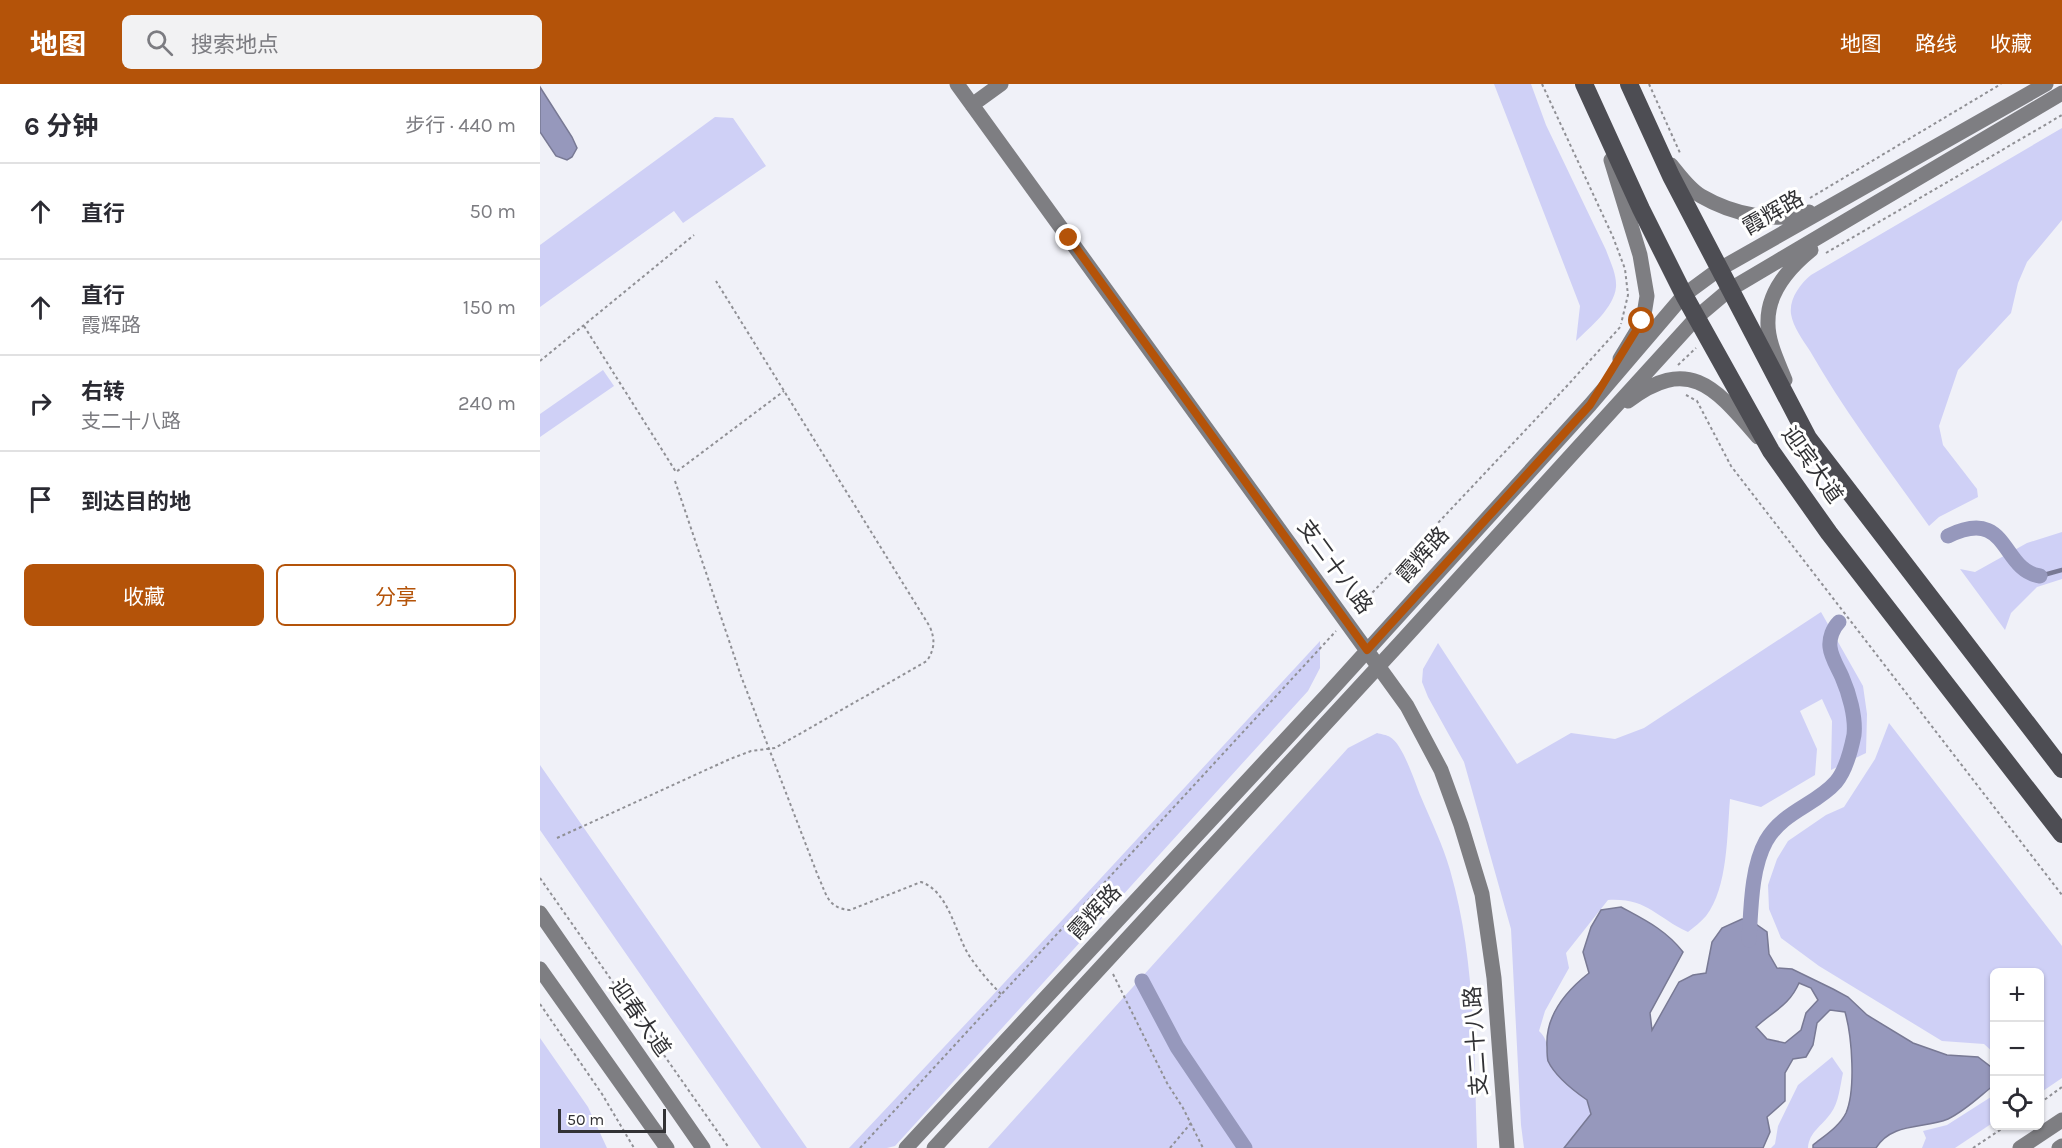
<!DOCTYPE html>
<html lang="zh">
<meta charset="utf-8">
<style>
:root{--surface:#fff;--page:#f2f2f3;--text:#2b2b33;--muted:#7c7c81;--line:#e1e1e2;--accent:#b45309}
body{margin:0;font-family:Karla,"Noto Sans SC",sans-serif;background:var(--page);color:var(--text)}
.controls{position:absolute;right:18px;bottom:18px;display:grid;overflow:hidden;border-radius:9px;box-shadow:0 2px 4px #0004}
.controls button{width:54px;height:54px;display:grid;place-items:center;padding:0;border:0;border-bottom:2px solid var(--line);background:var(--surface);color:var(--text);font:30px sans-serif}
.scale{position:absolute;left:18px;bottom:15px;width:108px;box-sizing:border-box;padding-left:6px;border:3px solid #323235;border-top:0;font-size:16px;line-height:21px;white-space:nowrap;color:#323235;-webkit-text-stroke:4px #fff;paint-order:stroke}
.stop{position:absolute;width:18px;height:18px;margin:-14px;border:4px solid #b45309;border-radius:50%;background:#fff}
.stop.end{background:#b45309;border-color:#fff;box-shadow:0 2px 6px #0008}
.list{margin:0;padding:0;list-style:none}
h2{display:flex;justify-content:space-between;align-items:center;height:78px;margin:0;padding:0 24px;font-size:26px}
h2 small{font-size:20px;font-weight:400;color:var(--muted)}
.list li{display:grid;grid-template-columns:39px 1fr auto;gap:18px;align-items:center;box-sizing:border-box;height:96px;padding:0 24px;border-top:2px solid var(--line)}
.list b{display:block;font-size:22px;white-space:nowrap}
.list p{margin:0;font-size:20px;white-space:nowrap;color:var(--muted)}
.list em{font-size:20px;font-style:normal;color:var(--muted)}
.actions{display:flex;gap:12px;padding:18px 24px}
.actions a{flex:1;padding:14px 0;border:2px solid var(--accent);border-radius:9px;text-align:center;font-size:21px;color:var(--accent)}
.actions .main{background:var(--accent);color:#fff}
.icon{flex:none;width:33px;height:33px;fill:none;stroke:currentColor;stroke-width:2;stroke-linecap:round;stroke-linejoin:round}
.map{position:relative;flex:none;width:1522px;height:1064px;overflow:hidden}
header{display:flex;align-items:center;gap:36px;box-sizing:border-box;height:84px;padding:0 30px;background:var(--accent);color:#fff}
header strong{font-size:28px}
nav{display:flex;gap:33px;margin-inline-start:auto;font-size:21px}
.search{width:420px;height:54px;background:var(--page);display:flex;align-items:center;gap:15px;box-sizing:border-box;padding:0 21px;border-radius:9px;color:var(--muted);font-size:22px}
main{display:flex}
aside{flex:1;background:var(--surface)}
.map>svg:first-child{display:block}
.green{fill:#cfd0f6}
.water{fill:#9698bc;stroke:#787994;stroke-width:1.5;fill-rule:evenodd}
.lines{fill:none;stroke-linecap:round;stroke-linejoin:round}
.stream{stroke:#787994;stroke-width:4.5}
.canal{stroke:#9698bc;stroke-width:15}
.path{stroke:#909095;stroke-width:2;stroke-dasharray:3 3;stroke-linecap:butt}
.secondary{stroke:#7e7e82;stroke-width:15}
.highway{stroke:#4d4d53;stroke-width:18}
.route{stroke:#b45309;stroke-width:8}
.labels{text-anchor:middle;dominant-baseline:central;stroke-width:6;stroke-linejoin:round;paint-order:stroke}
.street-label{font-size:22px;fill:#323235;stroke:#fff}
</style>
<header>
<strong>地图</strong>
<div class="search"><svg class="icon" aria-label="search" viewBox="0 0 24 24"><circle cx="10" cy="10" r="6"/><path d="M15 15l6 6"/></svg>搜索地点</div>
<nav><a>地图</a><a>路线</a><a>收藏</a></nav>
</header>
<main>
<aside>
<h2>6 分钟<small>步行 · 440 m</small></h2>
<ul class="list">
<li><svg class="icon" aria-label="ahead" viewBox="0 0 24 24"><path d="M12 20V5M6 11l6-6 6 6"/></svg><div><b>直行</b></div><em>50 m</em></li>
<li><svg class="icon" aria-label="ahead" viewBox="0 0 24 24"><path d="M12 20V5M6 11l6-6 6 6"/></svg><div><b>直行</b><p>霞辉路</p></div><em>150 m</em></li>
<li><svg class="icon" aria-label="right" viewBox="0 0 24 24"><path d="M7 20v-9h11M14 6l5 5-5 5"/></svg><div><b>右转</b><p>支二十八路</p></div><em>240 m</em></li>
<li><svg class="icon" aria-label="arrive" viewBox="0 0 24 24"><path d="M6 21V4h12l-3 4 3 4H6"/></svg><div><b>到达目的地</b></div></li>
</ul>
<div class="actions"><a class="main">收藏</a><a>分享</a></div>
</aside>
<div class="map">
<svg width="1522" height="1064" viewBox="0 0 1522 1064">
<rect width="100%" height="100%" fill="#f0f1f8"/>
<path class="green" d="M954,0h37l15,41 60,125c4,11 11,25 10,37 -2,21 -26,40 -40,54l4,-35z
M175,33l18,1 33,48 -83,57 -9,-12 -134,96v-62z
M1522,44v92l-35,42 -9,21 -7,30 -53,57 -19,56 4,19 34,44 1,8 -39,20 -10,9c-41,-57 -84,-114 -119,-175 -7,-11 -17,-24 -19,-37 -2,-15 9,-30 20,-39z
M63,286l11,16 -74,51v-23z
M1522,448v47l-25,8 -26,26 -6,17 -45,-61 15,3 52,-29z
M1281,528l42,74 4,28 -1,39 -35,17 1,-49 -10,-22 -22,12 17,38 -2,26 -54,32 -31,-8c-3,35 -2,89 -24,117 -5,6 -12,11 -18,16 -33,-15 -40,-34 -80,-32l-42,53 3,15 -24,43 -6,20c13,13 4,18 11,31 8,16 23,28 37,38l4,14 -27,34h-40l-3,-23 -10,-196 -47,-167 -36,-65 -6,-15 1,-13 15,-26 79,121 54,-31 44,6 29,-11z
M780,557v27l-12,23 -413,455 -8,2h-38l143,-152z
M1349,639l173,223v132l-22,15v-121h-46v81l-10,-9 -42,-3 -123,-75 -38,-28 -12,-29 -1,-24 9,-26 11,-18 38,-26 18,-8 31,-48z
M837,649c4,1 10,2 13,4 13,7 25,46 31,60 10,24 22,48 29,73 26,90 24,185 27,278h-489l360,-400z
M0,681l267,383h-46l-221,-318z
M0,954l48,69 19,41h-67z
M1292,973l11,16c-3,13 -4,29 -12,40 -9,13 -22,19 -23,35h-37l4,-4 3,-18 20,-41z
M1454,1011v27l-39,26h-33l4,-10 -3,-7 24,-6z"/>
<path class="water" d="M0,3l32,50 5,11 -5,9 -5,3 -11,-4 -16,-24z
M1081,823c24,13 45,23 62,45l-33,61 2,17 27,-48 14,-7 13,-2 6,-31 10,-14 20,-9 8,1 17,12 2,22 8,14 15,1 41,20 15,8 19,18 46,28 34,12 31,2 13,10 3,18c-14,11 -29,26 -46,34 -24,10 -56,3 -72,29h-63v-3c11,-9 26,-18 33,-32 10,-23 6,-77 -1,-101l-15,-2 -13,13 -4,22 -7,12 -13,2 -8,14v28l-18,16 3,15 -7,16h-199l27,-34 -4,-14c-13,-9 -32,-24 -39,-39 -1,-4 -1,-10 -1,-14 -2,-32 19,-56 42,-74l-6,-21 8,-25 10,-17zM1259,899l12,5 7,12 -12,13 -5,17 -16,13 -18,-4 -11,-12c17,-16 33,-21 43,-44z"/>
<g class="lines">
<path class="stream" d="M1500,492l22,-6"/>
<path class="canal" d="M1408,452c62,-30 52,34 92,40
M1209,856c2,-31 2,-72 17,-99 17,-30 50,-36 70,-59 10,-12 15,-32 18,-47 2,-18 -5,-42 -12,-58 -4,-9 -11,-20 -12,-30 -1,-9 3,-19 9,-25
M602,897l35,66 68,101"/>
<path class="path" d="M1002,0l71,153 12,32 3,26 -7,29
M1109,0l31,69
M1270,114l191,-114
M1286,169l236,-138
M44,242l92,146 108,-81
M0,277l154,-126
M1138,281l18,-17
M1146,311l11,6 34,65 331,429
M135,397l66,195 77,200c9,19 9,32 32,34l71,-28c27,9 34,49 47,72 10,15 21,28 33,40
M816,526l210,-223 56,-62
M17,754l173,-79 21,-8 24,-3 152,-87c8,-13 8,-21 3,-34l-214,-346
M0,794l189,270
M573,890l54,109 16,25 20,40
M0,920l62,90 32,54
M1500,1019l22,-16
M320,1064l476,-517
M630,1064l21,-25
M1433,1064l33,-22"/>
<path class="secondary" d="M417,0l450,622 34,64 20,55 21,69 12,84 13,170
M432,21l29,-21
M1071,76l29,95 7,41 -4,25 -23,38
M1131,81c9,11 18,24 30,31 31,18 74,28 108,16
M1245,296c-7,-18 -18,-39 -17,-59 0,-29 22,-54 43,-71
M1088,317c62,-47 88,-12 130,36
M0,829l163,235
M0,885l127,179
M366,1064l420,-452 264,-291 94,-110 34,-25 328,-186
M394,1064l466,-505 297,-326 32,-27 333,-197
M1480,1064l42,-28
M1519,1064l3,-2"/>
<path class="highway" d="M1044,0l57,125 43,86 87,156 58,82 233,301
M1089,0l42,92 137,262 254,331"/>
</g>
<g class="lines">
<path class="route" d="M529,154l298,412 223,-245 52,-84"/>
</g>
<g class="labels">
<g class="street-label">
<text transform="translate(1233 129) rotate(-30)">霞辉路</text>
<text transform="translate(1272 381) rotate(55)">迎宾大道</text>
<text transform="translate(883 471) rotate(-48)">霞辉路</text>
<text transform="translate(795 483) rotate(54)">支二十八路</text>
<text transform="translate(555 828) rotate(-47)">霞辉路</text>
<text transform="translate(100 934) rotate(55)">迎春大道</text>
<text transform="translate(936 957) rotate(-94)">支二十八路</text>
</g>
</g>
</svg>
<div class="controls">
<button>+</button>
<button>−</button>
<button><svg class="icon" aria-label="locate" viewBox="0 0 24 24"><circle cx="12" cy="12" r="6"/><path d="M12 2v4M12 18v4M2 12h4M18 12h4"/></svg></button>
</div>
<div class="scale">50 m</div>
<div class="stop" style="left:1102px;top:237px"></div>
<div class="stop end" style="left:529px;top:154px"></div>
</div>
</main>
